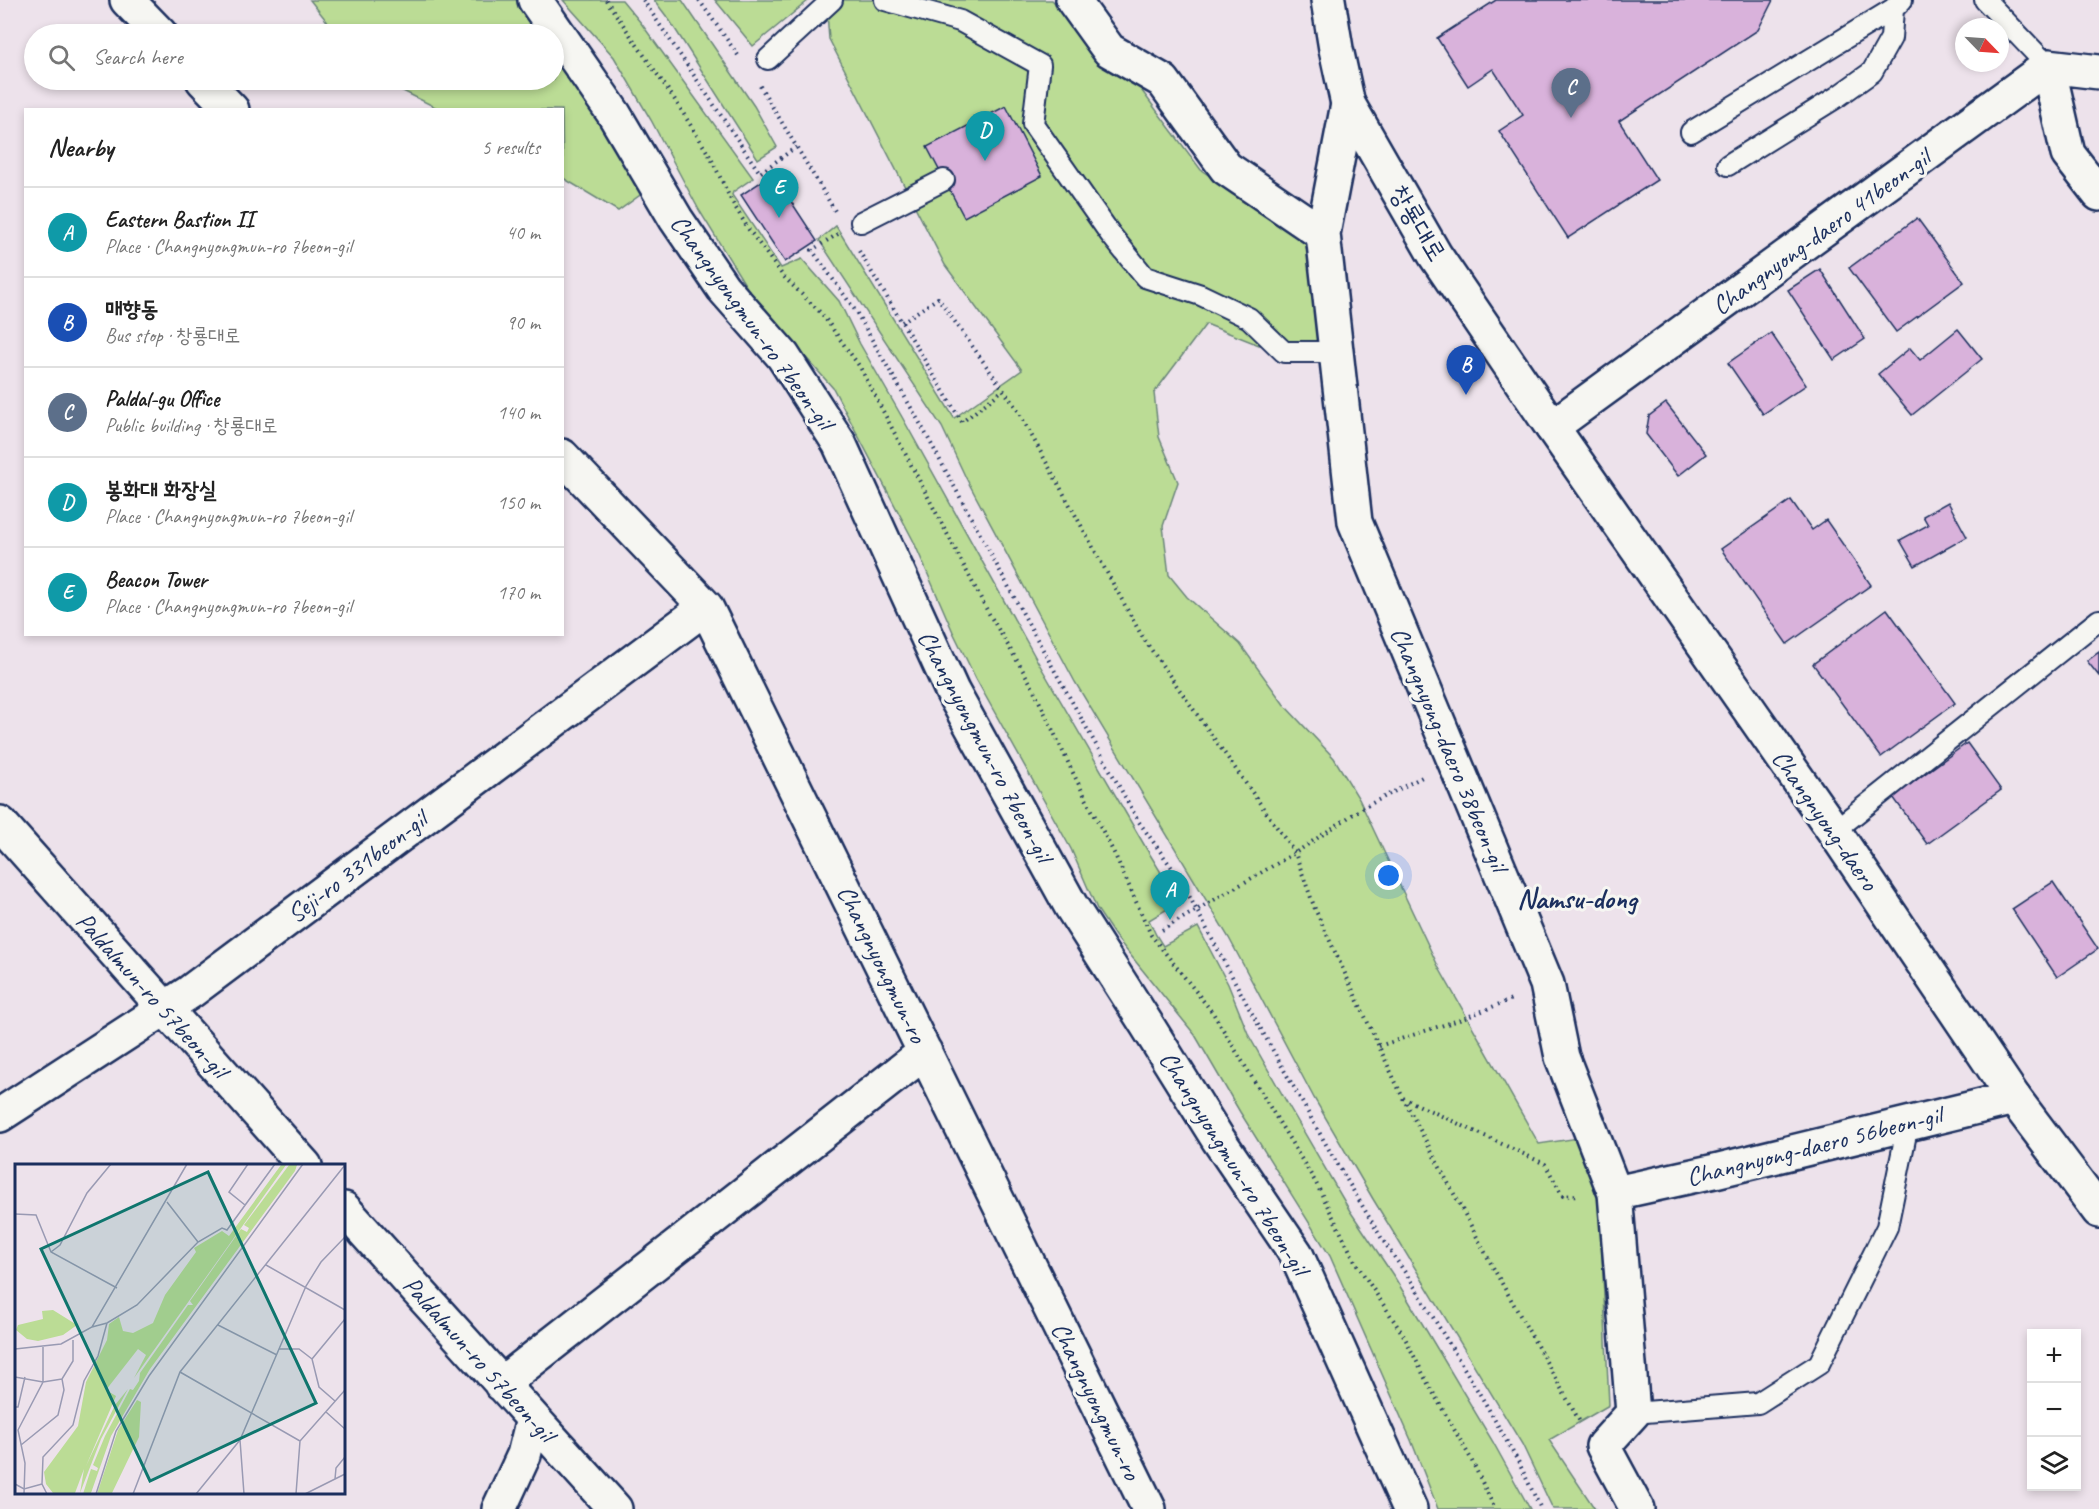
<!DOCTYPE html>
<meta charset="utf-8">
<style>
:root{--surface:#fff;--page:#f2f2f2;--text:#222;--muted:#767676;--line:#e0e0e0;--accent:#ea580c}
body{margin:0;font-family:Caveat,"Poor Story",sans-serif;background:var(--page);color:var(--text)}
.controls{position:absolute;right:18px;bottom:18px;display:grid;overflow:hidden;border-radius:0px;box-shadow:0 3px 9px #0003}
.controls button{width:54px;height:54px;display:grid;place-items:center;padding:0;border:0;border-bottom:2px solid var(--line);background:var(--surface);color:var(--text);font:30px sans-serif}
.compass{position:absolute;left:1955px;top:18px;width:54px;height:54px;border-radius:50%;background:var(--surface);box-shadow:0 3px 9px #0003;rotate:115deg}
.you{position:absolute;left:1389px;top:876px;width:21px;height:21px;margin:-15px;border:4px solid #fff;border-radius:50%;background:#1a73e8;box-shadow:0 0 0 9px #1a73e833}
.badge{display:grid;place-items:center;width:39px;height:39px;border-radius:50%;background:var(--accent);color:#fff;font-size:20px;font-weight:700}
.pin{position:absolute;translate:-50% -50px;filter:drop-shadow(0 2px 3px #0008)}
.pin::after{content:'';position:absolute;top:32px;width:21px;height:18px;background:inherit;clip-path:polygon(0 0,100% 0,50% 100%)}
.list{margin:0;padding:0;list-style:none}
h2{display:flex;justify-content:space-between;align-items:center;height:78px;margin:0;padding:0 24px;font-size:26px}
h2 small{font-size:20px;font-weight:400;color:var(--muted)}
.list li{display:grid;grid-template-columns:39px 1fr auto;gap:18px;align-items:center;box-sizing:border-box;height:90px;padding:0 24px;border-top:2px solid var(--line)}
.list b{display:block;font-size:22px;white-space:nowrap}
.list p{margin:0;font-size:20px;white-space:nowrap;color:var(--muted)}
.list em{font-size:20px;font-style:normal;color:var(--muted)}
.icon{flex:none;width:33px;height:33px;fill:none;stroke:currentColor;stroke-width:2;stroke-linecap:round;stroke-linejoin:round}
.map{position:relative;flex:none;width:2099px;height:1509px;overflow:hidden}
.search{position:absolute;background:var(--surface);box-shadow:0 3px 9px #0003;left:24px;top:24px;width:540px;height:66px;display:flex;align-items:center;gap:15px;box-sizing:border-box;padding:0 21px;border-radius:33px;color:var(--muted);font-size:22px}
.panel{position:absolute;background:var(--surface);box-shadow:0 3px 9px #0003;left:24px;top:108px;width:540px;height:528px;border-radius:0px}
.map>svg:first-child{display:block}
.green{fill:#bbdc95;stroke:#6b867a;stroke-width:1.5}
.building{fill:#d9b2db;stroke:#1b2f5e;stroke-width:1.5}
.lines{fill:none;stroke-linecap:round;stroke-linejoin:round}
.service-casing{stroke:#1b2f5e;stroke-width:24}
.minor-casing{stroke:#1b2f5e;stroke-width:38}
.tertiary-casing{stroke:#1b2f5e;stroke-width:38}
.path{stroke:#1b2f5e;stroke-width:4;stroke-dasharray:1.5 4.5;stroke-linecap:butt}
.service{stroke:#f6f6f2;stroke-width:20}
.minor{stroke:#f6f6f2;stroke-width:33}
.tertiary{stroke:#f6f6f2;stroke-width:33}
.labels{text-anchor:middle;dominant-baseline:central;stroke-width:6;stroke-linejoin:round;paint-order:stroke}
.street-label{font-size:26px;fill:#1b2f5e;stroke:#f6f6f2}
.quarter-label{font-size:28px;font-weight:bold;fill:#1b2f5e;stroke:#f6f6f2}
.inset-road{fill:none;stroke:#999ab3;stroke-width:1.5}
.view{fill:#0f766e;fill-opacity:0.15;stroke:#0f766e;stroke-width:3}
.inset-edge{fill:none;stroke:#1b2f5e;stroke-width:3}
</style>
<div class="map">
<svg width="2099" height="1509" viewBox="0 0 2099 1509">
<rect width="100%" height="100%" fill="#ede2eb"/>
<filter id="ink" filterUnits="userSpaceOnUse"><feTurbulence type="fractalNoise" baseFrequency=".0167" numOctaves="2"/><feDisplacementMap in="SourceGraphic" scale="12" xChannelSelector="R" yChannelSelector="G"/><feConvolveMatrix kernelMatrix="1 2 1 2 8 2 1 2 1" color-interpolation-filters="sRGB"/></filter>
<g filter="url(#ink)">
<path class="green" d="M310,0h214l20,34h-207z
M563,0h59l19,23 112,155 -20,14 -1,3 49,73 21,-9 37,42 21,43 42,73 136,245 108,186 33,54 -30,18 7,15 7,11 35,-19 30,57 21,52 41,72 60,103 45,67 98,164 37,67h-92l-27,-69 -81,-184 -90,-144 -45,-77 -80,-99 -18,-27 -26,-60 -95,-170 -23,-47 -40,-92 -80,-152 -79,-89 -55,-89 -48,-90 -37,-63z
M654,0h28l72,106 23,41 -19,12 -88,-138z
M715,0h94l-56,46z
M826,0h226l87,87 62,83 106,71 18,101 -66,3 -53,-21 -52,69 5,44 19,45 -15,44 6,49 18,22 53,47 45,62 49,52 25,41 80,169 100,176 46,-7 15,73 9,195 -60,35 46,69h-42l-31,-65 -149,-245 -59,-101 -85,-160 -154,-256 -109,-204 -24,-51 -123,-187 17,-14 118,192 68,-48 -77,-105 -116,-226z
M554,50l93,140 -29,21 -55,-33 -1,-68 -123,-1 -58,-29h173z"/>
<path class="building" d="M1496,0h277l-15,30 -139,91 38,59 -89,58 -69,-107 24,-16 -30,-46 -25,17 -31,-48z
M1006,106l36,70 -78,41 -37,-70z
M773,174l44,67 -32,21 -44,-67z
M1917,218l47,64 -68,50 -47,-64z
M1820,269l45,70 -31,21 -46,-70z
M1958,329l24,30 -70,56 -34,-41 32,-26 10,12z
M1771,333l35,52 -43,29 -35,-51z
M1666,403l40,51 -28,22 -32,-42 3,-18z
M1791,500l21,30 14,-10 45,65 -84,59 -66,-95z
M1948,502l19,35 -52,29 -15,-26 28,-15 -5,-9z
M1887,609l68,94 -74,54 -68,-93z
M2099,652v24l-12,-15z
M1967,743l34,47 -74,54 -34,-47z
M2053,882l45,67 -41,28 -45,-68z"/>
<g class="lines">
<g class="service-casing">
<path id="service" d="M885,0l75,21 80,44 -7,59 78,111 34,42 56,18 48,23 35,34h52
M1985,0l63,66
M768,59l64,-59
M1691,132l202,-123 9,-9
M1728,165l109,-68 35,-25 19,-34 2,-29
M861,222l83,-42
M1834,831l265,-211
M1633,1413l125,-10 61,-39 68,-137 21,-103"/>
</g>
<g class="minor-casing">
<path id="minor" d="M127,0l33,34
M535,0l79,114 62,105 47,69 60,68 56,87 113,248 119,215 76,119 71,114 78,115 114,255
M1073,0l36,50 54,31 63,87 97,66
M2048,66l20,88 31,40
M203,80l29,30
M1348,104l-25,130 32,288 192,462 15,73 53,136 18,220 -30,33 34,63
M1552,427l496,-361 51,6
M562,456l144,151 443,902
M0,823l305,343
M0,1115l190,-123 516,-385
M1615,1193l100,-22 299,-73
M344,1209l271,300
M501,1384l424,-332
M499,1509l25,-54 9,-36"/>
</g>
<g class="tertiary-casing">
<path id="tertiary" d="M1328,0l8,49 12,55 87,151 117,172 282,404 180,267 85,113"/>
</g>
<path class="path" d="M606,0l69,100 36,58 20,42 18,30 34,46 39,38 38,53 128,245 43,72 43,91 42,82 35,78 62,78 103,170 40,80 48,73 23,46 43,75 25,52
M643,0l117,173 36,-26
M699,0l41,58
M760,86l75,125
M838,234l-26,16 43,60 66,115 106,196 112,201 41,57 69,129 79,140 54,91 29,42 73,120 35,62 22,46
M859,251l103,171 41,-32
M902,322l36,-24 79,111 126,229 152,215 20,56 88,189 92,173 85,151
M1162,930l133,-77 66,-44 63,-33
M1379,1046l86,-28 49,-20
M1403,1098l142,66 18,32 15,-1"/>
<use href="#service" class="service"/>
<use href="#minor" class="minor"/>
<use href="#tertiary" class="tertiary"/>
</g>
</g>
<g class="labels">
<g class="street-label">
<text transform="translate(1418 223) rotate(59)">창룡대로</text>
<text transform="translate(1821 232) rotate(-36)">Changnyong-daero 41beon-gil</text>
<text transform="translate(752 322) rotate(54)">Changnyongmun-ro 7beon-gil</text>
<text transform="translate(985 746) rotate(62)">Changnyongmun-ro 7beon-gil</text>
<text transform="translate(1449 749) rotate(67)">Changnyong-daero 38beon-gil</text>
<text transform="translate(1825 820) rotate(55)">Changnyong-daero</text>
<text transform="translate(357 867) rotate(-37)">Seji-ro 331beon-gil</text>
<text transform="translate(882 964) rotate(64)">Changnyongmun-ro</text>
<text transform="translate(152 995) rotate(48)">Paldalmun-ro 57beon-gil</text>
<text transform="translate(1814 1146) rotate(-14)">Changnyong-daero 56beon-gil</text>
<text transform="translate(1234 1163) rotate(58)">Changnyongmun-ro 7beon-gil</text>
<text transform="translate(479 1359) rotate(48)">Paldalmun-ro 57beon-gil</text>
<text transform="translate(1096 1401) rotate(64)">Changnyongmun-ro</text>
</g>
<g class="quarter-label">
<text x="1577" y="898">Namsu-dong</text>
</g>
</g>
<g transform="translate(15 1164)">
<rect width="330" height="330" fill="#ede2eb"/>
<path d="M266,1h5l-152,213 12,-23 -8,-6 -32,41 10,6 -30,70 29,-61 13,-16 -27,50 -21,54 4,-24 -9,24h-22l-7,-9 -2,-12 34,-46 8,-44 21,-42 2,-16 10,-7 4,14 10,2 20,-10 12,-28 31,-43 -2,-4 28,-17 7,5zM274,1h8l-2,6 -145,198 -39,67 -20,57 -8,1 8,-25 6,2 1,-3 -5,-3 12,-29 25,-47 3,1 6,-9 1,-8 48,-68h5l-3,-4 51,-72 6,3 2,-4 -5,-3zM38,146l24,15 -14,10 -25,6 -11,-2 -11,-9 2,-5 25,-6 -1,-8zM122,236l4,2 -2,35 -27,56 -15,1 21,-64z" fill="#bbdc95"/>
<path class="inset-road" d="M152,38l31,40M230,41l-16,-13 19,-28M0,50l21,1 15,37 66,36M36,88l9,-7 27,-52 24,-29M251,101l79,45M203,161l59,30M77,163l15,-4 30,-18 61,-63 24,-14 5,2 48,-66M0,185l46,-5 31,-17 95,-163M264,185h20l13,10M165,208l120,69M0,213l28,5 19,-3M320,237l-16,-14 -7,-28 33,-40M0,243h3l7,-30M311,248l19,17M6,281l37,-30 6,-25 -2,-11 11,-18v-21M320,315l1,-11 9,-11M0,320l9,5 18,-5M9,330l1,-31 -7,-33 25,-48v-35M32,330l-5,-10 1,-27 30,-32 11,-44 14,-25 9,-33M81,330l20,-63 33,-55 154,-212M118,330l47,-122 165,-207M181,330l44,-54M229,330l-4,-54 66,-154 15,-24 24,-25M281,330l4,-53 45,-51M290,330l40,-20"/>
<path class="view" d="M193,8l108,231 -166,78 -109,-232z"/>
<rect width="330" height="330" class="inset-edge"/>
</g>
</svg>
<div class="controls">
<button>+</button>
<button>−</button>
<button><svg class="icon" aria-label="layers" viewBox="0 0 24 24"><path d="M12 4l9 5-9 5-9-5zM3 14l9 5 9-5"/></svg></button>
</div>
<svg class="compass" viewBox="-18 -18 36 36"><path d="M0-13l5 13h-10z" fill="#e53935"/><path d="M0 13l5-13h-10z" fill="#767676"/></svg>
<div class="you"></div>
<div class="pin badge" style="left:1170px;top:920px;background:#0f9aa8">A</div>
<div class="pin badge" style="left:1466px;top:395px;background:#1a4fb4">B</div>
<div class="pin badge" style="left:1571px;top:118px;background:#5c6f8a">C</div>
<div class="pin badge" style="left:985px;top:161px;background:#0f9aa8">D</div>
<div class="pin badge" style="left:779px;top:218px;background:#0f9aa8">E</div>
<div class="search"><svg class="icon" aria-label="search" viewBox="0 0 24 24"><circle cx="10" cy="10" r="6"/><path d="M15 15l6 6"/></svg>Search here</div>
<section class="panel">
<h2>Nearby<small>5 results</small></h2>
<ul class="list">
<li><span class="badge" style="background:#0f9aa8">A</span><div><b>Eastern Bastion II</b><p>Place · Changnyongmun-ro 7beon-gil</p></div><em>40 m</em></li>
<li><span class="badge" style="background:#1a4fb4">B</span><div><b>매향동</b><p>Bus stop · 창룡대로</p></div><em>90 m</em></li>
<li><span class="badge" style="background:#5c6f8a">C</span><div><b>Paldal-gu Office</b><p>Public building · 창룡대로</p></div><em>140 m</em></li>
<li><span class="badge" style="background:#0f9aa8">D</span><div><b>봉화대 화장실</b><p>Place · Changnyongmun-ro 7beon-gil</p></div><em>150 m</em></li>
<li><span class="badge" style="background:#0f9aa8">E</span><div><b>Beacon Tower</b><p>Place · Changnyongmun-ro 7beon-gil</p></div><em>170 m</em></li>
</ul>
</section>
</div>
